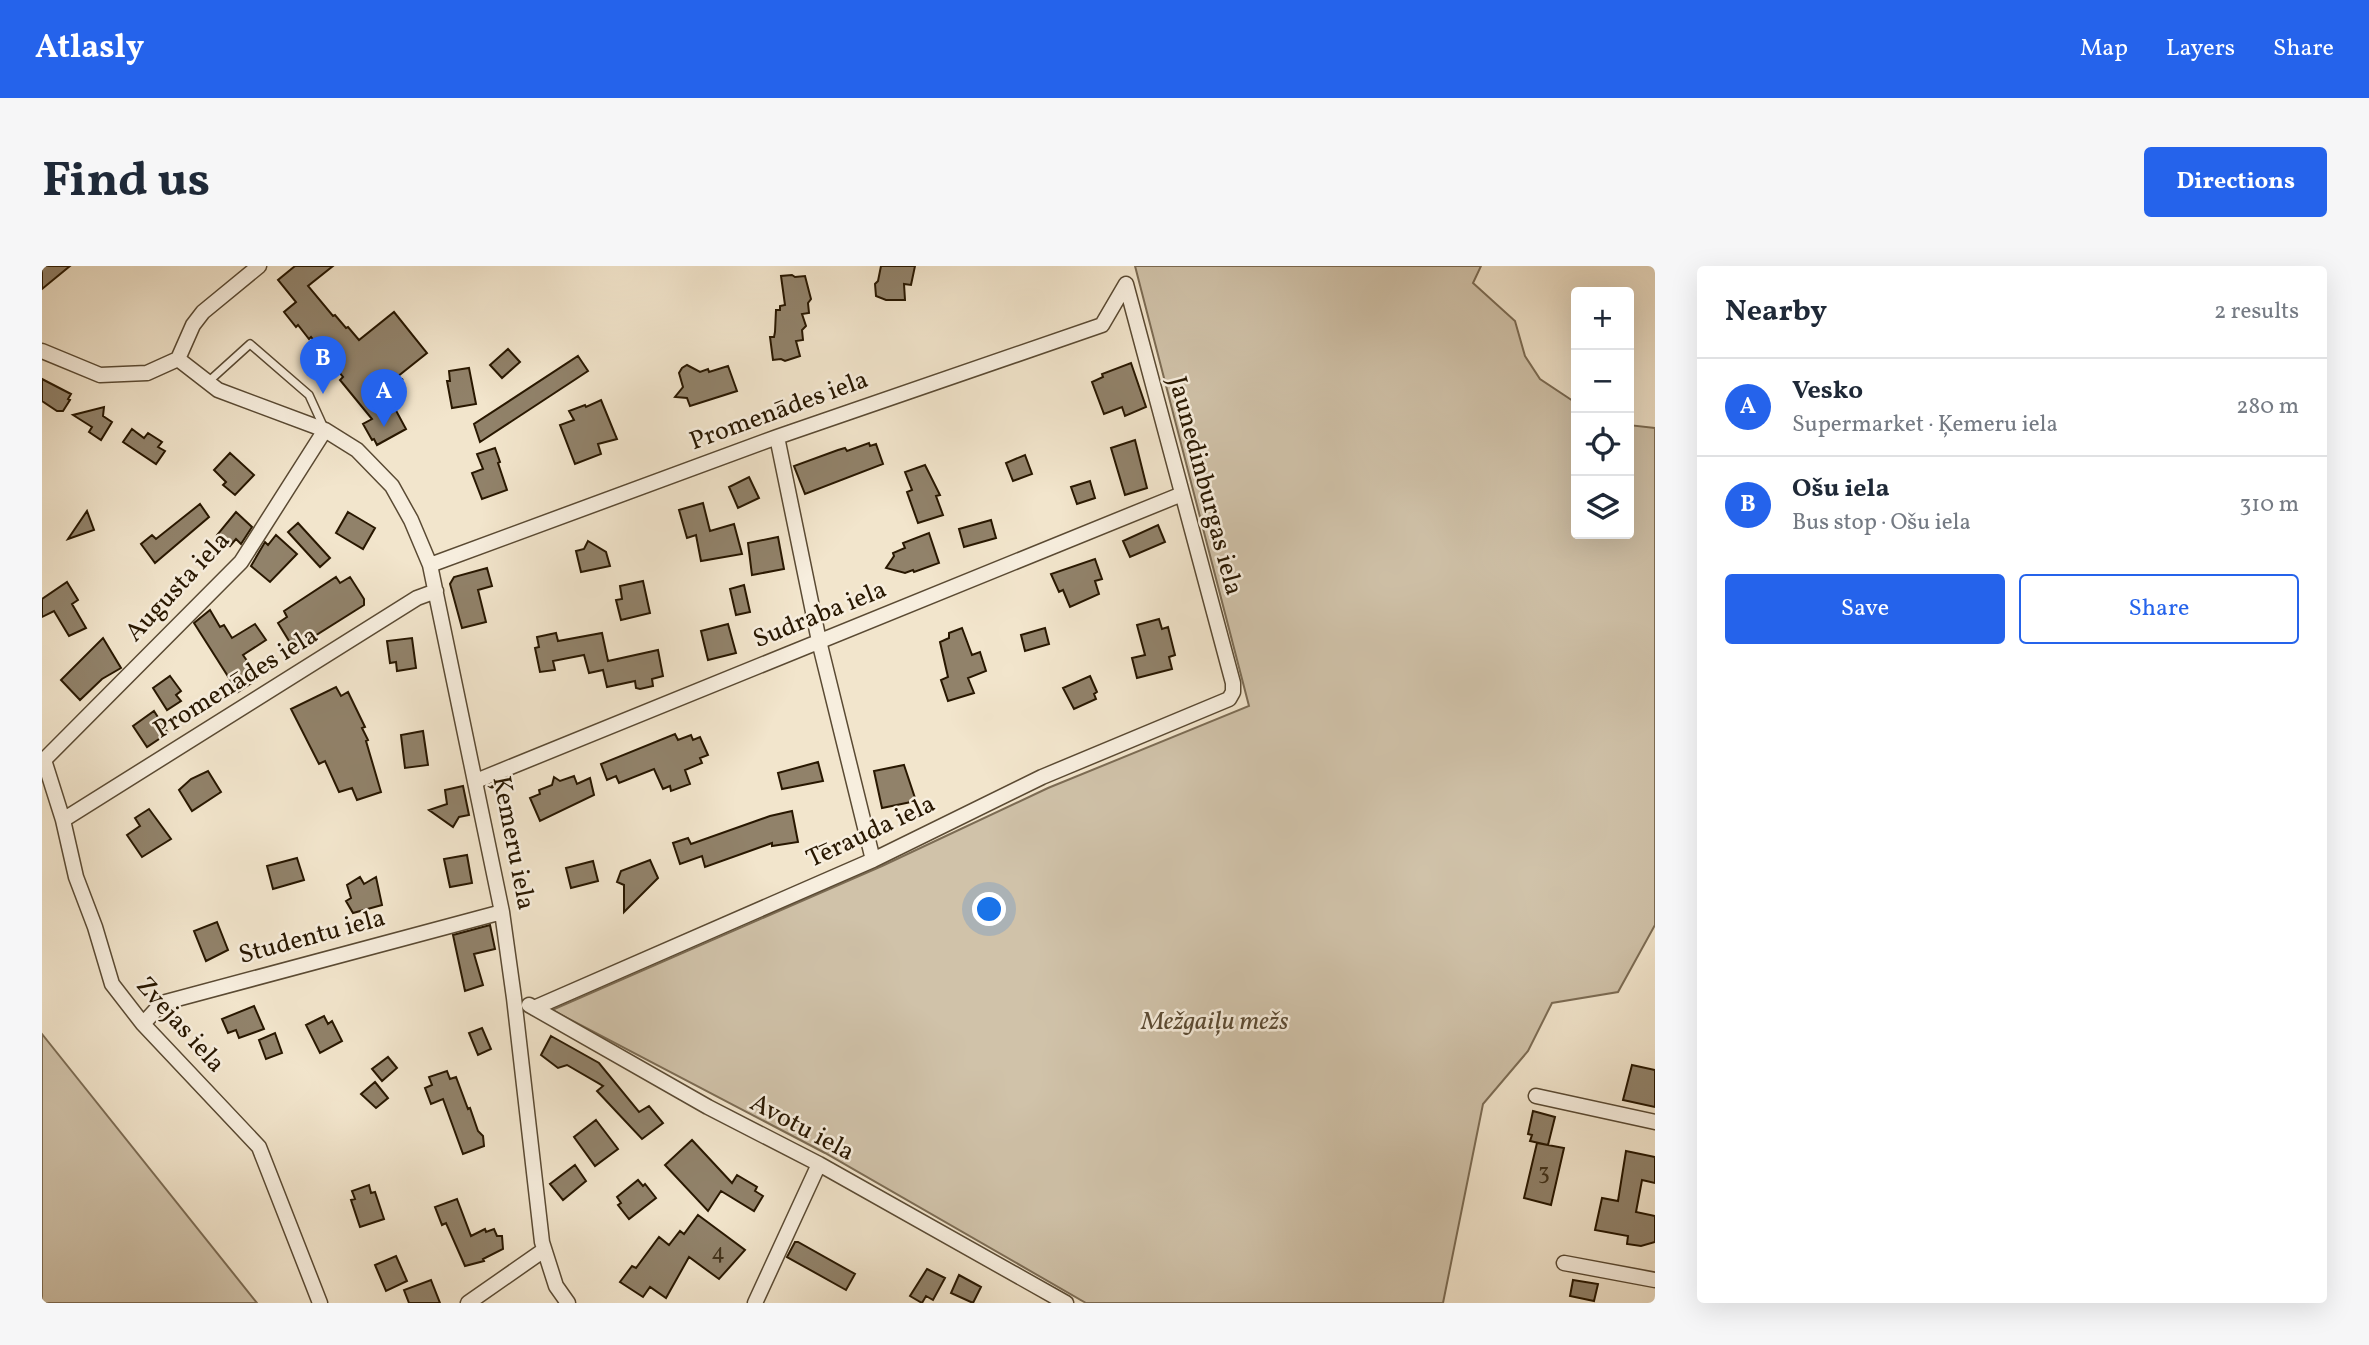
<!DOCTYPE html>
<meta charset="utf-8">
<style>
:root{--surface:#fff;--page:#f6f6f7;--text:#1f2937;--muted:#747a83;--line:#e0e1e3;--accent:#2563eb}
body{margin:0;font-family:Vollkorn,serif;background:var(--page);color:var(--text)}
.controls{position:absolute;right:21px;top:21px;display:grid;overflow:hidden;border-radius:7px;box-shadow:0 7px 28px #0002}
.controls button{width:63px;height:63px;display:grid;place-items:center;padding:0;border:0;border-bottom:2px solid var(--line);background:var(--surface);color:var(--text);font:35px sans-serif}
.you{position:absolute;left:948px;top:644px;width:24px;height:24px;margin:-18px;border:5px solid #fff;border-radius:50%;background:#1a73e8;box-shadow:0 0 0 10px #1a73e833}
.badge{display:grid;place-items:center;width:46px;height:46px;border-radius:50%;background:var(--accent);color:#fff;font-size:23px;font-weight:700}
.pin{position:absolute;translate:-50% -58px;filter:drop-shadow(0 2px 4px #0008)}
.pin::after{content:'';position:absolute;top:37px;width:24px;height:21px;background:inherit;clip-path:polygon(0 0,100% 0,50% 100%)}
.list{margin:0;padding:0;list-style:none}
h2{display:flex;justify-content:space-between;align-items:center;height:91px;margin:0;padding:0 28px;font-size:30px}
h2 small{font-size:23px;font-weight:400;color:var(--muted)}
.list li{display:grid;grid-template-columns:46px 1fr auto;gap:21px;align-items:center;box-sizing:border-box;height:98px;padding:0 28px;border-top:2px solid var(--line)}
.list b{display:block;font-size:26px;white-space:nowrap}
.list p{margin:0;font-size:23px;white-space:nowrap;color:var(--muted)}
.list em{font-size:23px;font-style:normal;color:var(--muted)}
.actions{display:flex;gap:14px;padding:21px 28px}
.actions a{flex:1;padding:16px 0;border:2px solid var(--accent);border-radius:7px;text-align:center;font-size:24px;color:var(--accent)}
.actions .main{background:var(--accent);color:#fff}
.icon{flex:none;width:38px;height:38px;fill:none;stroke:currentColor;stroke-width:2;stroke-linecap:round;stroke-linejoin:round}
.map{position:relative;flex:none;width:1613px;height:1037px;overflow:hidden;border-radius:7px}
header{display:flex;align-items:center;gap:42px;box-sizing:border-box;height:98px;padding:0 35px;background:var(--accent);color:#fff}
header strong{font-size:33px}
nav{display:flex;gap:38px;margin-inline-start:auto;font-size:24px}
.intro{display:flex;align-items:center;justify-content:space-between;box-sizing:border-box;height:168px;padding:0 42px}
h1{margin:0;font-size:49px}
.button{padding:18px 32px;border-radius:7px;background:var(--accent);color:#fff;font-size:24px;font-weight:700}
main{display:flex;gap:42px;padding:0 42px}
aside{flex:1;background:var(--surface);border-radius:7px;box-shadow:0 7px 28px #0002}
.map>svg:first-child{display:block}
.green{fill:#d0c2a9;stroke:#7c6c54;stroke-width:2}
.building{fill:#91826a;stroke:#281700;stroke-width:2}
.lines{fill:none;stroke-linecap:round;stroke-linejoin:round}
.lane-casing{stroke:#5a4a33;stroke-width:10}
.street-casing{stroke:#5a4a33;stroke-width:17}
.lane{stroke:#f7eede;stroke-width:7}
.street{stroke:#f7eede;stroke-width:14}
.labels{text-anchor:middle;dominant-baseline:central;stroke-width:5;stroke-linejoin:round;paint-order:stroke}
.number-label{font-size:23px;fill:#42321a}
.street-label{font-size:26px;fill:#281700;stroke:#f7eede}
.park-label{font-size:26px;font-style:italic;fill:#5a4a33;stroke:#f7eede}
</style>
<header>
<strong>Atlasly</strong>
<nav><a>Map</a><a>Layers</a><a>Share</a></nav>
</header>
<div class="intro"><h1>Find us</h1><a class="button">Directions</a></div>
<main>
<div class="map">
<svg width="1613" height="1037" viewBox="0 0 1613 1037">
<rect width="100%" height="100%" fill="#f2e5cc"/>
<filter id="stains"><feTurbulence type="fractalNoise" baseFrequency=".00286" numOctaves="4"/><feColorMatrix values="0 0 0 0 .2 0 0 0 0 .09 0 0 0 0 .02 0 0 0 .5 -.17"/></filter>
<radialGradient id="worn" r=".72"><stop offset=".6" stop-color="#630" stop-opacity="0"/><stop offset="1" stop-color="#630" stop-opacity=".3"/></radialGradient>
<path class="green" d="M1093,0h346l-8,17 42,38 10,35 15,23 36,24v131h53v-109l26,3v497l-37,67 -66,11 -24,48 -45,53 -40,199h-357l-261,-150 -273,-143 330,-144 166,-78 201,-82z
M0,768l215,269h-215z"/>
<path class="building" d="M0,0h28l-28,23z
M253,0h38l-25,20 25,30 2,-1 11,13 2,-1 11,13 35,-28 33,41 -35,28 11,-2 -17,13 20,37 -29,16 -3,-6 -2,1 -9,-16 9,-5 -32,-39 3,-3 -32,-40 -2,2 -11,-14 -2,2 -12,-15 12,-10 -18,-22z
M839,0h34l-4,19 -7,-1 1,16h-19l-10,-4 -1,-12 3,-3z
M750,9l3,2 10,-1 6,23 -3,4 1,10 -7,1 4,12 -4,4 1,10 -7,1 4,15 -15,5 -4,-2 -8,1 -3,-23h4l1,-5 1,-22h4v-4l5,-1 -4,-29z
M466,83l12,13 -18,16 -12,-13z
M536,90l10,15 -108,71 -6,-18z
M1089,97l15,44 -21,9 -3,-9 -18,7 -12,-32 11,-5 -1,-3z
M645,99l13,7 8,-3 1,3 19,-6 9,25 -47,15 -3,-8 -12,-1 8,-10 -4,-14 3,-5z
M427,102l7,36 -24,4 -5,-27h3l-1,-10z
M0,113l29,15 -3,5 2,1 -7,11h-6l-15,-10z
M559,134l16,39 -19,5 3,10 -26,10 -15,-39 14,-5 -5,-9 16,-6 1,2z
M62,141l-1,9 9,6 -11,18 -12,-8 3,-5 -19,-12z
M90,163l12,9 4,-5 14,9 -4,5 7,4 -9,13 -33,-22z
M1093,174l12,48 -22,7 -14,-47z
M827,177l1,3 6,-2 7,20 -78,30 -11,-28 44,-16 7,-2 2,3z
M453,182l5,14 -2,1 9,27 -25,9 -10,-26 11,-4 -6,-15z
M188,187l24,22 -19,20 -12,-10 3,-3 -12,-12z
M983,189l7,19 -19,7 -7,-18z
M883,199l15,30 -4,1 7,19 -25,8 -11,-31 5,-2 -7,-18z
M707,211l10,21 -21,10 -9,-21z
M1048,215l5,17 -18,6 -6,-17z
M661,237l7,28 24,-7 8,30 -41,7 -5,-26 -9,3 -8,-28z
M158,238l9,13 -54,46 -14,-19 11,-9 4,4z
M45,245l7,19 -26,9z
M194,246l16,15 -11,17 -5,-5 -6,7 -13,-11z
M306,246l27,16 -12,21 -27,-16z
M949,254l5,18 -32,9 -5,-18z
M256,257l32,35 -10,9 -32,-35z
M1116,259l7,17 -35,15 -7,-16z
M887,267l10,30 -25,9 -1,-2 -8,3 -19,-5 8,-12 -1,-3 12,-5 -2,-5z
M234,269l21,19 -27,28 -19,-16 14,-24 3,3z
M736,271l6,32 -32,6 -4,-32z
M546,275l18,11 4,14 -29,6 -5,-21 8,-2z
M1053,293l7,20 -7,2 4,13 -29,13 -7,-17 -4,2 -8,-18z
M445,302l5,18 -14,4 8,32 -24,6 -12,-44 4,-7z
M294,311l4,6 10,-6 14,22v6l-70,44 -16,-26 9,-6 -3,-6z
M601,315l7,32 -29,7 -5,-20 6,-1 -2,-13z
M25,316l11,18 -6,4 14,24 -17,8 -15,-25 -12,6v-18z
M702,319l6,27 -14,3 -6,-26z
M168,344l10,17 4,-2 8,13 23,-14 11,16 -23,15 16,23 -21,14 -44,-69z
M1117,353l3,10 6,-2 7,28 -6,2 3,12 -35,9 -5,-20 13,-3 -8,-30z
M686,358l8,29 -28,7 -7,-29z
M920,362l10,27 8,-3 6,19 -18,7 6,15 -26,8 -7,-21 7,-3 -8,-35 9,-4v-5z
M1003,362l4,16 -24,7 -4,-16z
M514,367l2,8 44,-8 6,28 50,-11 5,26 -11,3 1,7 -13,3 -4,-1 -1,-7 -28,6 -4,-17 -14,3 -5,-18 -31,6 2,9 -15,2 -5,-24 4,-1 -2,-10z
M61,372l18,30 -19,11 -22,21 -19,-20z
M370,372l4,30 -19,3 -1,-9 -6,1 -3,-22z
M128,410l11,15 -5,4 5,6 -14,9 -14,-22z
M1048,410l7,16 -3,2 2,5 -22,10 -11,-21z
M294,421l5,9 7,-4 17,35 -3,1 6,12 -2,1 15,51 -24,8 -5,-12 -13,4 -14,-31 -6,3 -28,-55z
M112,445l14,22 -21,14 -14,-21z
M381,465l5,34 -23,3 -4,-33z
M633,468l3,6 13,-5 2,5 7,-3 8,18 -8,3 2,5 -17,7 5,14 -19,7 -1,-5 -7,3 -9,-20 -35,14 -3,-7 -9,4 -6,-16z
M776,496l5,19 -41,8 -4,-16z
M862,499l12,36 -34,7 -8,-37z
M166,505l13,21 -29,19 -13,-21 12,-11z
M532,510l3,8 13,-6 4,17 -54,26 -10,-23 10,-4 -1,-4 13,-5 2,-8 6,4z
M421,520l6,29 -10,2 -6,10 -24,-17 18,-6 -2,-14z
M107,543l22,30 -29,18 -15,-22 13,-9 -5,-8z
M750,545l6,31 -26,4v-3l-67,24 -3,-11 -22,8 -7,-21 15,-5 3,6 79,-28z
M425,589l5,28 -22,4 -6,-28z
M255,592l7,22 -31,9 -6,-23z
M608,594l8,18 -34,34v-27l-7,-3 4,-11z
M551,595l5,20 -27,7 -5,-20z
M318,611l4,7 12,-7 6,28 -29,8 -7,-12 5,-3 -4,-13z
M175,656l11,28 -22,11 -12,-30z
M448,659l5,24 -21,5 9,31 -18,6 -12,-56z
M212,740l10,23 -25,9 -3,-8 -8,3 -6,-14z
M282,750l4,8 4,-3 10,20 -22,12 -14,-28z
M440,762l9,21 -13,6 -9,-22z
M233,767l7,20 -16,6 -7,-19z
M509,770l48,27 40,49 10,-6 14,17 -21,16 -45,-48 6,-5 -36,-21 -9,3 -17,-13z
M346,791l9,11 -15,13 -10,-12z
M1590,799l23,5v37l-32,-7z
M405,805l3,8 6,-2 12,32 2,-1 8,23 5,5 1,10 -21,8 -20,-55 -12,5 -6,-16 7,-3 -3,-8z
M333,816l13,16 -12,10 -15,-14z
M1491,845l22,6 -7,28 -18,-4 2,-6 -4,-1z
M554,854l22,29 -23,17 -21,-29z
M650,874l40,43 5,-8 20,12 -2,4 8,5 -9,15 -33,-20 -13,20 -43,-46z
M1495,877l27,5 -13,57 -27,-7z
M1584,885l29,6v26l-13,-3 -6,32 19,4v26l-14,4 -14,-2 1,-8 -33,-6 7,-32 16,3z
M533,899l11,16 -23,19 -13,-16z
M596,914l5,6 2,-2 11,14 -27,21 -11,-14 3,-2 -4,-6z
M327,919l2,8 4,-1 9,27 -24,8 -9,-27 4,-1 -3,-8z
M415,933l14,37 14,-7 1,3 8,-3 3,7h5l1,13 -20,10 1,2 -19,5 -19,-43 -4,2 -7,-18z
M656,949l47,35 -26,29 -30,-22 -23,41 -16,-11 -7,10 -23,-15 12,-16 4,2 23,-31 10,8 11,-14 4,3z
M753,976h3l57,32 -9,16 -59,-33z
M354,990l11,25 -21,10 -11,-26z
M885,1003l18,9 -12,22 -7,-4 -4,7 -12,-7z
M917,1009l22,12 -8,16 -22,-10z
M389,1014l9,23h-31l-5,-13z
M1531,1014l25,4 -4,17 -24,-5z"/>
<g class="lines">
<g class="lane-casing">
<path id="lane" d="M166,116l42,-38 59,51 15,33"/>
</g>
<g class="street-casing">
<path id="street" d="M0,85l58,24 47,-2 31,-14
M136,93l40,31 107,40 32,20 35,36 19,34 19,45 72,347 12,86 28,244 14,44 12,17
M136,93l15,-34 10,-13 56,-46
M735,171l42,204 54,219
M388,299l347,-128 325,-112 24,-41
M434,515l706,-287
M21,554l354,-222 19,-7
M487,739l179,102 111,57 247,139
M492,742l339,-148 169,-83 187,-78 4,-7v-9l-107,-399
M101,758l19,-21 340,-91
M1494,830l119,26
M1522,997l91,17
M278,1037l-61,-156 -116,-123 -31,-40 -17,-57 -19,-50 -13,-57 -19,-60 197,-198 84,-132
M426,1037l76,-53
M713,1037l64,-139"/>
</g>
<use href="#lane" class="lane"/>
<use href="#street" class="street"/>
</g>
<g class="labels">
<g class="number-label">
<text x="1502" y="907">3</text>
<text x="676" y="987">4</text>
</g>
<g class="street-label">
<text transform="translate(737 145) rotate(-20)">Promenādes iela</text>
<text transform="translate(1163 220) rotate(75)">Jaunedinburgas iela</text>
<text transform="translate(136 321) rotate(-47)">Augusta iela</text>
<text transform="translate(778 349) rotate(-22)">Sudraba iela</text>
<text transform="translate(194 417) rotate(-32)">Promenādes iela</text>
<text transform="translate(829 566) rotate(-25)">Tērauda iela</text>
<text transform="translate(471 577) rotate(79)">Ķemeru iela</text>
<text transform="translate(270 671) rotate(-15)">Studentu iela</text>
<text transform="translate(138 759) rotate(48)">Zvejas iela</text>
<text transform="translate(760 862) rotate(28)">Avotu iela</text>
</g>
<g class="park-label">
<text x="1173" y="756">Mežgaiļu mežs</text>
</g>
</g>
<rect width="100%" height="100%" filter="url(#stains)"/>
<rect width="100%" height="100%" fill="url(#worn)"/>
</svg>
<div class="controls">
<button>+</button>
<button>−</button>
<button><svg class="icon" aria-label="locate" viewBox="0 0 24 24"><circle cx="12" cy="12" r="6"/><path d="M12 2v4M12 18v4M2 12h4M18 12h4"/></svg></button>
<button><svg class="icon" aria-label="layers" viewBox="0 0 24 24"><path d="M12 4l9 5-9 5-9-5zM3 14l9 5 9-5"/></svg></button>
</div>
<div class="you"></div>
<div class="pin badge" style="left:342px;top:161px">A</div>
<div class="pin badge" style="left:281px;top:128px">B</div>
</div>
<aside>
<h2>Nearby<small>2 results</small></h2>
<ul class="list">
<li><span class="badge">A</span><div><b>Vesko</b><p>Supermarket · Ķemeru iela</p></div><em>280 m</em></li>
<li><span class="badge">B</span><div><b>Ošu iela</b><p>Bus stop · Ošu iela</p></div><em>310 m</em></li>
</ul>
<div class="actions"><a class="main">Save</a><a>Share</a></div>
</aside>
</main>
